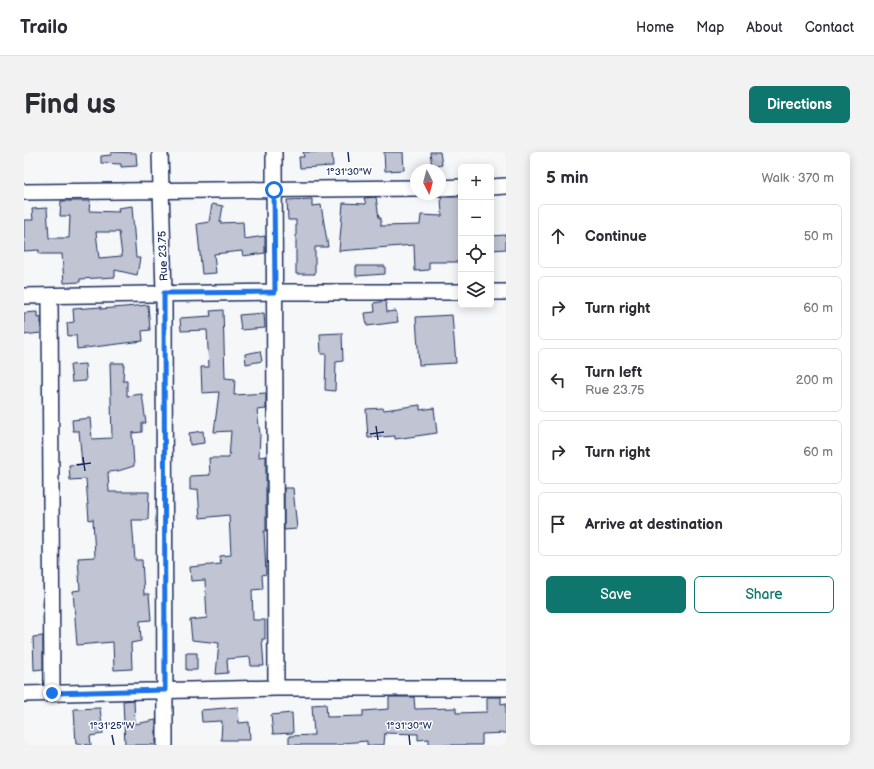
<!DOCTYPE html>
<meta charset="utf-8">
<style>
:root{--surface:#fff;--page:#f2f2f3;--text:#2b2b33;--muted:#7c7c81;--line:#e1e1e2;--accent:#0f766e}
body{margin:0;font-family:"Balsamiq Sans",sans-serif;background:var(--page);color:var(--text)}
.controls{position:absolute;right:12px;top:12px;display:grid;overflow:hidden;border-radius:6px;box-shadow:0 2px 10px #0003}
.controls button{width:36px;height:36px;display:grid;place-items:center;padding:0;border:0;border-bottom:1px solid var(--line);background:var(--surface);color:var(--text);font:20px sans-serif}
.compass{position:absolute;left:386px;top:12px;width:36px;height:36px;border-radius:50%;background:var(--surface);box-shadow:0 2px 10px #0003;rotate:174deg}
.stop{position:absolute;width:12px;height:12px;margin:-9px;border:3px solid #1a73e8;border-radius:50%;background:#fff}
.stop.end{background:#1a73e8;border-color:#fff;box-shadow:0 1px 4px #0008}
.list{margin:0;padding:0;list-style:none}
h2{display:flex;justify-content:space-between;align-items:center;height:52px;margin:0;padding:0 16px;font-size:17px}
h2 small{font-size:13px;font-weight:400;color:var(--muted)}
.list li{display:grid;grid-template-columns:26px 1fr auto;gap:12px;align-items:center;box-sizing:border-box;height:64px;margin:0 8px 8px;padding:0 8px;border:1px solid var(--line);border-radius:6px}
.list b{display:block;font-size:15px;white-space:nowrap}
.list p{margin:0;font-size:13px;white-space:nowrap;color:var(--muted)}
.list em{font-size:13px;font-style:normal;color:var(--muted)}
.actions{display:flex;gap:8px;padding:12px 16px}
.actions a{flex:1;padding:9px 0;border:1px solid var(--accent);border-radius:6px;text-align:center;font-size:14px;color:var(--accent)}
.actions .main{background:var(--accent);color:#fff}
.icon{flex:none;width:22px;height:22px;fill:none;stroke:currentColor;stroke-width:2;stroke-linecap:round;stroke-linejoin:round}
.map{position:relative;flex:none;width:482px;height:593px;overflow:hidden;border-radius:6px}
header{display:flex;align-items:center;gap:24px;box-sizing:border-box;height:56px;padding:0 20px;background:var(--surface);border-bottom:1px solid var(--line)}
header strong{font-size:19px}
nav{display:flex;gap:22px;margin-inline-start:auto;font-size:14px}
.intro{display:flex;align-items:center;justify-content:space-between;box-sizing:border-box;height:96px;padding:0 24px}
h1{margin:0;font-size:28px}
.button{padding:10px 18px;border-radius:6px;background:var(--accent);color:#fff;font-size:14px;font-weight:700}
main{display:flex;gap:24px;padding:0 24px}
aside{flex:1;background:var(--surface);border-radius:6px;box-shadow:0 2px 10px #0003}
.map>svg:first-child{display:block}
.building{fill:#c0c4d3;stroke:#1b2f5e;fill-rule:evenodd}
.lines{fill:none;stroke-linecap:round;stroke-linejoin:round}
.minor-casing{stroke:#1b2f5e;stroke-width:18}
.minor{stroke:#fff;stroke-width:15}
.route{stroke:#1a73e8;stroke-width:5}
.ticks{fill:none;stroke:#1b2f5e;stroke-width:1.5}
.labels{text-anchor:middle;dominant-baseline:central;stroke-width:3;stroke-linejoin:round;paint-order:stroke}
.street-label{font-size:11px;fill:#1b2f5e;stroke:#fff}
.ticks-label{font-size:10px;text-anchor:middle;fill:#1b2f5e;stroke:#fff;stroke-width:3;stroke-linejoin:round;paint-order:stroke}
</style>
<header>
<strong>Trailo</strong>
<nav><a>Home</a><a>Map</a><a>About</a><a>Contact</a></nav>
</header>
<div class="intro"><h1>Find us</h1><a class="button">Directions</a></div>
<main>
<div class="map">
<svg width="482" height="593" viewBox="0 0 482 593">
<rect width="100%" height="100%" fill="#f6f7f9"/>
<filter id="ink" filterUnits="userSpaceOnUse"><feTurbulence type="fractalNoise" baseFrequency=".025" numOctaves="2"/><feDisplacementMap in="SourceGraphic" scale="8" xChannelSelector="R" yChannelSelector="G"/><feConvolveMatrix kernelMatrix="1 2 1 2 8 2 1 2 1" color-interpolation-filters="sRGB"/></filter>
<g filter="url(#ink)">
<path class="building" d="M87,0l25,1 1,13 -16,1v-3l-20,-1v-7l10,-1z
M279,0h29l1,14 -33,2 -1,-11h5z
M360,0h19l1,18 -19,1z
M406,0h10l2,13 -10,2z
M352,45l3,21h2v8l39,-1 1,-10 21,1 -1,-19h20l-1,65h-31v8l-14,1 -1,-26 -75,6 4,-48 23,1 -2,-6z
M288,47v7l9,-1 7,42h-13v27h-19v-54h-8l-1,-20z
M37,49h29l-1,10 30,1 -1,-4 14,-2 4,52h4l-3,17 -22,-5v7l-35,2v3l-16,1 -2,-29h-23v-4l-15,1v-31h9l-1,-11 15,-1 2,30h20l1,-22h-10zM72,80h23l3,24 -23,2z
M188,52l11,2 -3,17 23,-1 1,17 21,-3v17l-22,3 -1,-5 -28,3 2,19 -14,1 -5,-50 12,-2z
M482,83v14l-14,1 -1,-14z
M332,114h29v8l-29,2z
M362,149l1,11 9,-1 2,11 -31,4 -2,-13 10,-1 -1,-9z
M124,153l2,25 -8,1 1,10 -66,8 -1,-14 -8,1 -1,-13 7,-1 -1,-13 28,-2v2z
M199,158l2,68 10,1 -1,16 32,-2v16l-9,1 3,24 -1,23 7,-1v75h-2l2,43 -4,1 1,14 -11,1 1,30h12v19h-3l2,27h-13l-1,-9 -23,2 1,14 -12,1 3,-31 -27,-3 -2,-20 17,-2 -2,-38 -14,1 -1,-14 31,-3 -1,-8 11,-1 -2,-40 -29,3 -2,-29 -8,1v-14l20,-1 -1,-17h20l2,-27 -17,1 5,-40 -17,1 -1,-26h8l-2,-37 -26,1 -1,-13 31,-2 -1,-5z
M13,160v6l4,-1v16l-17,2v-22z
M240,161l1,15 -24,2 -2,-15z
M428,163l4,48 -37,2 -3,-48z
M318,181l1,28 -7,1 -1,29 -10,-1 1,-36h-5l-1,-20z
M236,199l2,10 -16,3 -1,-10z
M86,211h14l-1,18h4v15l15,-2 4,29h-4v9l-10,1 2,33 -16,5 -10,1 1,20h40l-1,28h-16l3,40h7l2,34h5l2,26 -11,1 1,20 -10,2 1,26 -18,1 -1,-28 -36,3 -4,-54 7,-1 -2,-32 17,-1 -2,-38 -4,1 -3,-41 -16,1 -1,-15 13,-1 -3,-33h-6l-1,-11 18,-2 2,21 20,-1z
M61,212l1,17 -14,1 -2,-17z
M396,253v5l14,-2 3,25 -42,6v-3l-27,2 -2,-29 17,-1 1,2z
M179,279l1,12 -14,2 -1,-12z
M260,336h9l4,41 -13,1z
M19,484v33l-9,1 -1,-33z
M162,501h11v17h-11z
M365,545h25l1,12 41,-1v5l31,-1v-15h14v7l5,-1v30l-24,1v11h-53v-6l-11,1v-6l-33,-1 -1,12h-17v-4l-24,2v2h-54v-9l25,-1 -2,-30 14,-1 1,13 36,-1v-5l26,-2z
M110,548l1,24 21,-4v25h-31l-2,-44z
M214,555l1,16 10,-1 1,18h-29l1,-19 -20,1 -1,-12z
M76,556l3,26 -13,2 1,9 -15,-1 -2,-35z
M268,561l1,20 -20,1 -2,-19z"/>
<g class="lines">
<g class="minor-casing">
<path id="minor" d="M136,0l4,141 1,452
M250,0l2,536
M467,35l15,-1
M416,36l21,-1
M0,40l392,-4
M467,140h15
M0,144l251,-4h186
M26,144l2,397
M0,542l252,-6h230"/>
</g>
<use href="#minor" class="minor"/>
</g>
</g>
<g class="lines" filter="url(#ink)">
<path class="route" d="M28,541l113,-3 -1,-397 111,-1 -1,-102"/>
</g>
<path class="ticks" d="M324,0l1,10M352,274l2,14M346,282l14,-2M59,305l2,14M53,313l14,-2M88,583l2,10M385,583l1,10"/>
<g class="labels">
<g class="street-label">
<text transform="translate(139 104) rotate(-92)">Rue 23.75</text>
</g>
</g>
<g class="ticks-label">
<text x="325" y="23">1°31'30"W</text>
<text x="88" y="577">1°31'25"W</text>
<text x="385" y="577">1°31'30"W</text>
</g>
</svg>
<div class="controls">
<button>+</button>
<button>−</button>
<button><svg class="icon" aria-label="locate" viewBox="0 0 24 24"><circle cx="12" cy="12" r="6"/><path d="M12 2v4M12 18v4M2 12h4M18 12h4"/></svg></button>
<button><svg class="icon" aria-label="layers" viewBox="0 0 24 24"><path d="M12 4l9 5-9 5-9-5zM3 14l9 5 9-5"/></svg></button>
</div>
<svg class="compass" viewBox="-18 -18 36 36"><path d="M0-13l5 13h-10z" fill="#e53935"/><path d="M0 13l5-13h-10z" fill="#7c7c81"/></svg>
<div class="stop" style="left:250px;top:38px"></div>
<div class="stop end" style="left:28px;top:541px"></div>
</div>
<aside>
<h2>5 min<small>Walk · 370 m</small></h2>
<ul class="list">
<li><svg class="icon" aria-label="ahead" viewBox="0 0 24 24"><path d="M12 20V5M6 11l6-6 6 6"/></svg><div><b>Continue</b></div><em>50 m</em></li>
<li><svg class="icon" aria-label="right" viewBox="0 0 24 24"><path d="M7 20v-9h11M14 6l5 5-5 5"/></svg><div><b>Turn right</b></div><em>60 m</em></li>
<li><svg class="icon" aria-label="left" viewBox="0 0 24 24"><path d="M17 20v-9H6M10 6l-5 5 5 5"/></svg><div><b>Turn left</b><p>Rue 23.75</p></div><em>200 m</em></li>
<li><svg class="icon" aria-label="right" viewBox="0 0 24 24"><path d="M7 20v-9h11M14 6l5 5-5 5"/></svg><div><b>Turn right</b></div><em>60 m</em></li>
<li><svg class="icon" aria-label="arrive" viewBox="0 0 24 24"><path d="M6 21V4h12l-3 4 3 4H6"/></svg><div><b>Arrive at destination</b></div></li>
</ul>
<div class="actions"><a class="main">Save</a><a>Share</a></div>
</aside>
</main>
